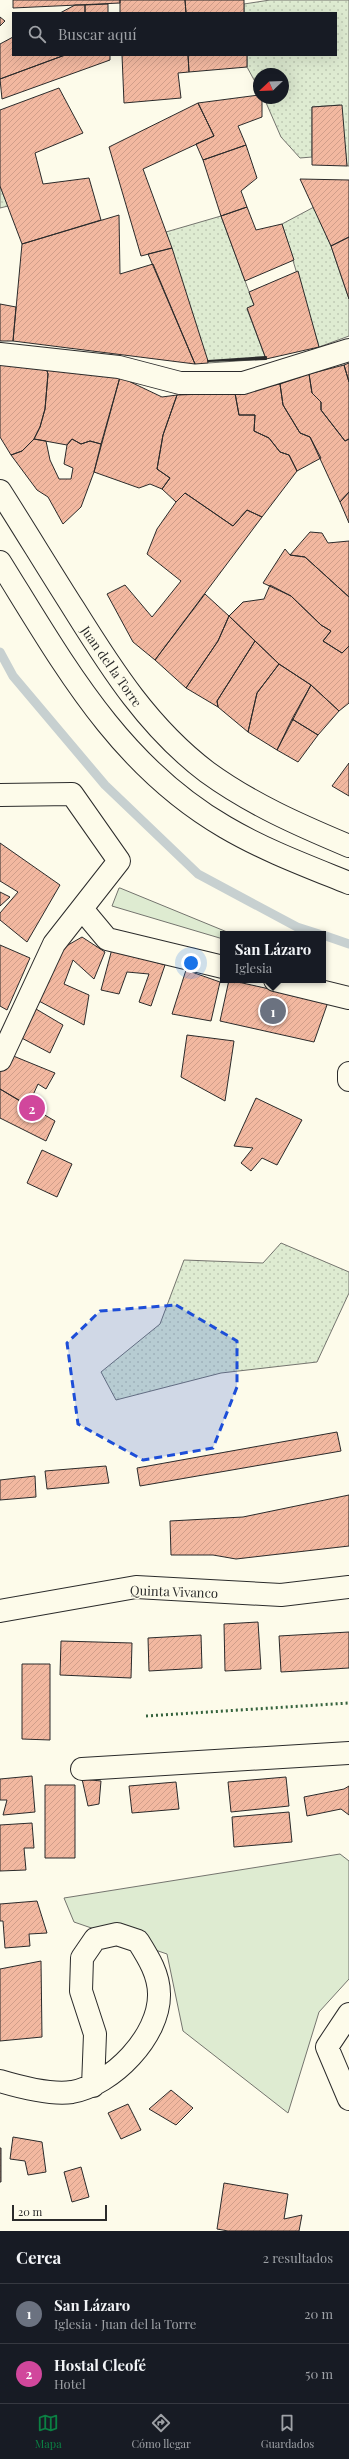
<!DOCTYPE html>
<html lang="es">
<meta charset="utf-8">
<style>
:root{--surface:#171b24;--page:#20242c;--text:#f1f3f6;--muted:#9ea1a6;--line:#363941;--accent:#0b8043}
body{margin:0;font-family:"Playfair Display",serif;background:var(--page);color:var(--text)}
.compass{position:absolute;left:253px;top:68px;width:36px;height:36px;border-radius:50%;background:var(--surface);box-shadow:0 4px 16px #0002;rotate:247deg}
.scale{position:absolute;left:12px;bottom:10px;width:95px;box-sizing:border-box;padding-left:4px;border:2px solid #2b2b2b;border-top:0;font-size:11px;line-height:14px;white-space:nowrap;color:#2b2b2b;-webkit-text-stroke:3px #fdfbea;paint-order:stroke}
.you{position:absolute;left:191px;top:963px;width:14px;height:14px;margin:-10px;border:3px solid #fff;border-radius:50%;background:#1a73e8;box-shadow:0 0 0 6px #1a73e833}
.badge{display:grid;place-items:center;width:26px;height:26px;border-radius:50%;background:var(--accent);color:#fff;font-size:13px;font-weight:700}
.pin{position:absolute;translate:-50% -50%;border:2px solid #fff;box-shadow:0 1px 4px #0006}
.popup{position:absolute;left:220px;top:931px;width:106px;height:52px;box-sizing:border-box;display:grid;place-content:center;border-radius:0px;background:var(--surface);filter:drop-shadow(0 1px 3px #0005);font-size:13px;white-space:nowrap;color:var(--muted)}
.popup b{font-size:15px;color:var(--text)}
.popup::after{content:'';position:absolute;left:50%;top:100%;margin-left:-8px;border:8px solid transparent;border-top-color:var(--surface)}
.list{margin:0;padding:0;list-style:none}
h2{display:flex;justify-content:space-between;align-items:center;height:52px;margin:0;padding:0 16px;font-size:17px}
h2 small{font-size:13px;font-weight:400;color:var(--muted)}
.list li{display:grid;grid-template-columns:26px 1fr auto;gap:12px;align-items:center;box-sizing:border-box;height:60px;padding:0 16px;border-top:1px solid var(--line)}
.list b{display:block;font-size:15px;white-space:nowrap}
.list p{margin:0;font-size:13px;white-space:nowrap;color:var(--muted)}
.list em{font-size:13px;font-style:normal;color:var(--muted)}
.icon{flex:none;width:22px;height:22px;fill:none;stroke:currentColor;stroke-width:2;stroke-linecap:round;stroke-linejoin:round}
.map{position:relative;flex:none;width:349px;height:2231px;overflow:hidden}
.search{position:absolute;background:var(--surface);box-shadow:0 4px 16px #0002;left:12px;right:12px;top:12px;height:44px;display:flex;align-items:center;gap:10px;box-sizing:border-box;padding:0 14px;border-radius:0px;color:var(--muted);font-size:15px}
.sheet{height:172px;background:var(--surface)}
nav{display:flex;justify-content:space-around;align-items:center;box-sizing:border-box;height:56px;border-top:1px solid var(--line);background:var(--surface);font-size:11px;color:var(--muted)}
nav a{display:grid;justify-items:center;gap:2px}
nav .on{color:var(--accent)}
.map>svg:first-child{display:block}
.grass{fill:url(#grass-dots);stroke:#74746e}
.park{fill:#deebd1;stroke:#74746e}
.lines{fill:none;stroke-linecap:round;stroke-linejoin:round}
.stream{stroke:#c7d0d0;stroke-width:9}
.building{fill:url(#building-hatch);stroke:#2b2b2b}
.minor-casing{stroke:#2b2b2b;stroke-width:24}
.major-casing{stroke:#2b2b2b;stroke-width:24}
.minor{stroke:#fdfbea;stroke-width:22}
.major{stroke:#fdfbea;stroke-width:22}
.hedge{stroke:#34623c;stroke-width:3;stroke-dasharray:2 3;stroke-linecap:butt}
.wall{stroke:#2b2b2b;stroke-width:2}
.marked{fill:#1d4ed8;fill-opacity:0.2;stroke:#1d4ed8;stroke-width:3;stroke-dasharray:8 5;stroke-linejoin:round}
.labels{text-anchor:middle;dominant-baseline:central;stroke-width:3;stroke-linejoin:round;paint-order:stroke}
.street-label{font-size:13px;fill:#2b2b2b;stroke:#fdfbea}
</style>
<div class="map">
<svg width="349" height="2231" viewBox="0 0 349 2231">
<defs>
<pattern id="grass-dots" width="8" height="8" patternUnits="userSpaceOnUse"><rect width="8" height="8" fill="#deebd1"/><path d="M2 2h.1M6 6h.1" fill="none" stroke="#bfcab4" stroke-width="1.8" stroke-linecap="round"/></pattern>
<pattern id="building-hatch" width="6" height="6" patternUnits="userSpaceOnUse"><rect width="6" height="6" fill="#f2b8a0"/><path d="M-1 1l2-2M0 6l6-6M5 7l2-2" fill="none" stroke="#d09e8a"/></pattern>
</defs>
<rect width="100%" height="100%" fill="#fdfbea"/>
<path class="grass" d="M270,0h79v166h-2l-7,-61 -28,2v50l-12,1 -19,-21 -17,-39h19v-24h-24v15l-12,-22v-12h89v-42h-92v-9z
M0,186l8,20 -8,2z
M314,207l17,39 18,53v37l-30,11 -37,-123z
M221,216l33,89 -7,4 19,50 -58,4 -42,-131z
M281,1243l68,29v21l-32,69 -96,11 -105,27 -15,-28 59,-48 24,-64 79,3z"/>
<path class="park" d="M119,888h1l112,46h-9v5l-111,-33z
M340,1854l9,7v118l-30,33 -31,101 -105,-82 -16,-77 -93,-32 -10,-24z"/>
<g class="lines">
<path class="stream" d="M0,652l13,24 92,109 93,89 99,53 22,7
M323,935l26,9"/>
</g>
<path class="building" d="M13,0h107v3l-107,5z
M120,0h65l1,13h-66z
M185,0h59v13h-58z
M108,4v9h-23v-8z
M75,5h10v8h-25z
M0,17l5,4 -5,5z
M13,37v18h52l-65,24v-35z
M65,55h45v5l-108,39 -2,-20z
M122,55h66l1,17 -11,1 3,25 -57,5z
M188,55h59v12l-58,5z
M59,88l24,45 -48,20 8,31 46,-6 12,42 -79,24 -22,-58v-76z
M259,95v3h3v19l-24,9 8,19 -43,15 -7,-16 18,-8 -16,-33z
M198,103l16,33 -71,33 29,79 -31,8 -32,-109z
M342,105l5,61 -35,-1v-58z
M246,145l11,33 -16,13 6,16 -26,9 -18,-56z
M300,179l49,1v57l-18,9z
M247,207l9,23 26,-6 12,36 -49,21 -24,-65z
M119,215l1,59 33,-10 42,100 -182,-23 9,-97z
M349,237v62l-18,-53z
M172,248l36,113v2l-13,1 -47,-110z
M298,271l21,76 -53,12 -19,-51 7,-3 -5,-13z
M0,304l16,3 -3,34h-13z
M0,363l46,5 2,6 -3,35 -5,18 -6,12 -12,12 -11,4 -11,-18z
M349,363v19l-5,-17z
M344,365l5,17v57l-4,2 -24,-31v-8l-9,-9 -3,-19z
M46,368l74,9 -19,67 -11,-3 -9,3 -9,-5 -5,6 -33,-6 6,-12 5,-18 3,-35z
M309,374l3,19 9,9v8l24,31 4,-2v53l-9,10 -30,-65 -10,-4 -17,-28 -3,-21z
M120,377l42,20 15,-2 -14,40 -6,34 13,9 -8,11 -12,-5 -11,4 -45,-16z
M280,384l3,21 17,28 10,4 11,21 -24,13 -8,-16 -9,-3 -11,-14 -15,-7 1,-16h-16l-4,-22z
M235,393l4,22h16l-1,16 15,7 11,14 9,3 8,16 -35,46 -15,-7 -14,16 -48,-33 -9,9 -14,-13 8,-11 -13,-9 6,-34 14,-40z
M34,439l12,2 4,19 9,19h12l2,-11 -9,-4 3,-19 5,-6 9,5 9,-3 11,3 -7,28 -13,35 -18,17 -15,-27 -11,-7 -26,-35 11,-4z
M349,492v31l-9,-21z
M185,493l48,33 14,-16 15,7 -107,143 -22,-18 -26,-48 18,-9 27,32 29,-36 -34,-27 10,-25 19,-27z
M310,532l12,1 6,10 21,-2v56l-44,-40 -15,-2z
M285,549l5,6 15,2 44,40v49l-7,7 -19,-12 8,-10 -10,-6 -30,-29 -28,-13z
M270,585l21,11 30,29 10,6 -8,10 19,12 7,-7v57l-10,8 -28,-26 -32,-21 -50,-48 14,-14 21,-3z
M205,594l24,22 -11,25 -32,47 -31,-28z
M229,616l26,25 -38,60 1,6 -32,-19 32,-47z
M255,641l24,23 -22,29 -9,39 -30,-25 -1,-6z
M279,664l32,21 -34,65 -29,-18 9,-39z
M311,685l28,26 -21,24 -26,-16z
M292,719l26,16 -20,27 -21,-12z
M349,763v33l-17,-10z
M0,843l60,42 -33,57 -27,-22v-7l18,-21 -18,-11z
M0,892l10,5 -10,9z
M82,937l23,15 -11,27 -21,-19 -9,24 25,11 -5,30 -47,-25 24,-51z
M0,945l30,13 -23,52 -7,-4z
M112,949l53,16 -14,41 -12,-4 10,-28 -22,-2 -8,22 -18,-4z
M186,970l34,12 -9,39 -39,-7z
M229,980l99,22 -14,40 -94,-21z
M31,1006l32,19 -13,28 -34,-18z
M187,1035l47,6 -9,60 -44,-24z
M6,1053l49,20 -9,16 -8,-5 -10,22 -28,-17v-24z
M0,1089l55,32 -9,20 -46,-23z
M256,1098l46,22 -25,45 -15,-7 -11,13 -10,-8 12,-15 -19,-2z
M42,1150l30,14 -15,33 -30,-14z
M337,1432l4,19 -201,35 -3,-18z
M106,1466l3,17 -62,6 -2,-18z
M35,1476l1,21 -36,3v-20z
M349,1495v51l-113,13 -23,-4h-42l-1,-34 73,-4z
M258,1622l3,47 -36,2 -1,-47z
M349,1632v36l-68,4 -2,-36z
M201,1635l1,33 -53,3 -1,-33z
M61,1641l71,2 -1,35 -71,-3z
M22,1664h28v76l-28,-1z
M32,1776l3,36 -32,3 4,-15h-7v-21z
M286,1777l3,29 -58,6 -3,-30z
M82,1779l19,2 -2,23 -11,2z
M176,1782l3,27 -47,4 -3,-27z
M45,1785h30v73h-30z
M349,1786v29l-8,-6 -34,7 -3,-19 40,-8z
M289,1812l3,30 -58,5 -2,-30z
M32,1823l2,25h-10l2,22 -26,1v-46z
M37,1901l10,32 -18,1 1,12 -25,2 -2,-27h-3v-17z
M41,1961l1,76 -42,4v-72z
M171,2090l22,18 -17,17 -27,-16z
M128,2104l13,26 -20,9 -13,-26z
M13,2137l29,5 4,30 -18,3 -3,-14 -15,-2z
M0,2148h1v34h-1z
M81,2167l8,30 -17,5 -8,-30z
M224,2183l64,11 -4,25 18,-4 -3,16h-71l-11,-2z"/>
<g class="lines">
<g class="minor-casing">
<path id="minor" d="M0,354l119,13 61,16h63l106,-33
M0,795l72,-1 47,67 -65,83 -54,116
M82,909l25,30 116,28
M275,980l74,18
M349,1073v7
M0,1611l136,-24 145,8 68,-8
M82,1769l267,-16
M349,2014l-22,33 22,52
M0,2081c20,6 51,14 72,11 40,-7 88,-56 87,-98 0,-20 -11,-37 -21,-53l-21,-7 -22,5 -13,19 -1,33 14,43 -2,52"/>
</g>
<g class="major-casing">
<path id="major" d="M0,491c25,39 49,79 74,118 38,61 75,119 133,163 44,32 92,53 142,74
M0,562c63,101 118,203 225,265 39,23 82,39 124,56"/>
</g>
<use href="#minor" class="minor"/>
<use href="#major" class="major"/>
<path class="hedge" d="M146,1716l203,-13"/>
<path class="wall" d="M266,357v2l-58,2z"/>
</g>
<path class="marked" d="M176,1305l61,36v46l-24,61 -70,12 -65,-36 -11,-81 33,-32z"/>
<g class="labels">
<g class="street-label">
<text transform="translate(112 666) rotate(55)">Juan del la Torre</text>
<text transform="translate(174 1591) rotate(2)">Quinta Vivanco</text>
</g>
</g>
</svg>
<svg class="compass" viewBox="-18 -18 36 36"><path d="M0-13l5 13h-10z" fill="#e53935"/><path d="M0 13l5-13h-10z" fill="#9ea1a6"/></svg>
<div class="scale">20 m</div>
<div class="you"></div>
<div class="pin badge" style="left:273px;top:1011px;background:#6b7280">1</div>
<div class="popup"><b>San Lázaro</b>Iglesia</div>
<div class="pin badge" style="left:32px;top:1108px;background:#d1479c">2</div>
<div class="search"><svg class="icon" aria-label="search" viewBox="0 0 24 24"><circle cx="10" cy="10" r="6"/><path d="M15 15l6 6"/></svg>Buscar aquí</div>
</div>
<section class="sheet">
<h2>Cerca<small>2 resultados</small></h2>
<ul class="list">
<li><span class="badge" style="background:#6b7280">1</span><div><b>San Lázaro</b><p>Iglesia · Juan del la Torre</p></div><em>20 m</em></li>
<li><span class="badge" style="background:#d1479c">2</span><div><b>Hostal Cleofé</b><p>Hotel</p></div><em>50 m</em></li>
</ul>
</section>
<nav>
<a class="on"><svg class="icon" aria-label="map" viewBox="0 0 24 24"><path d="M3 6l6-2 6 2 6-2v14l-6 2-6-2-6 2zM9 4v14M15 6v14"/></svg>Mapa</a>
<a><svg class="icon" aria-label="directions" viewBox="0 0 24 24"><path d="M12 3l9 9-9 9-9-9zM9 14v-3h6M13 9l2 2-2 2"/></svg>Cómo llegar</a>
<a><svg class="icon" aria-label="saved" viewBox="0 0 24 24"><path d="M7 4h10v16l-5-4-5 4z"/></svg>Guardados</a>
</nav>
